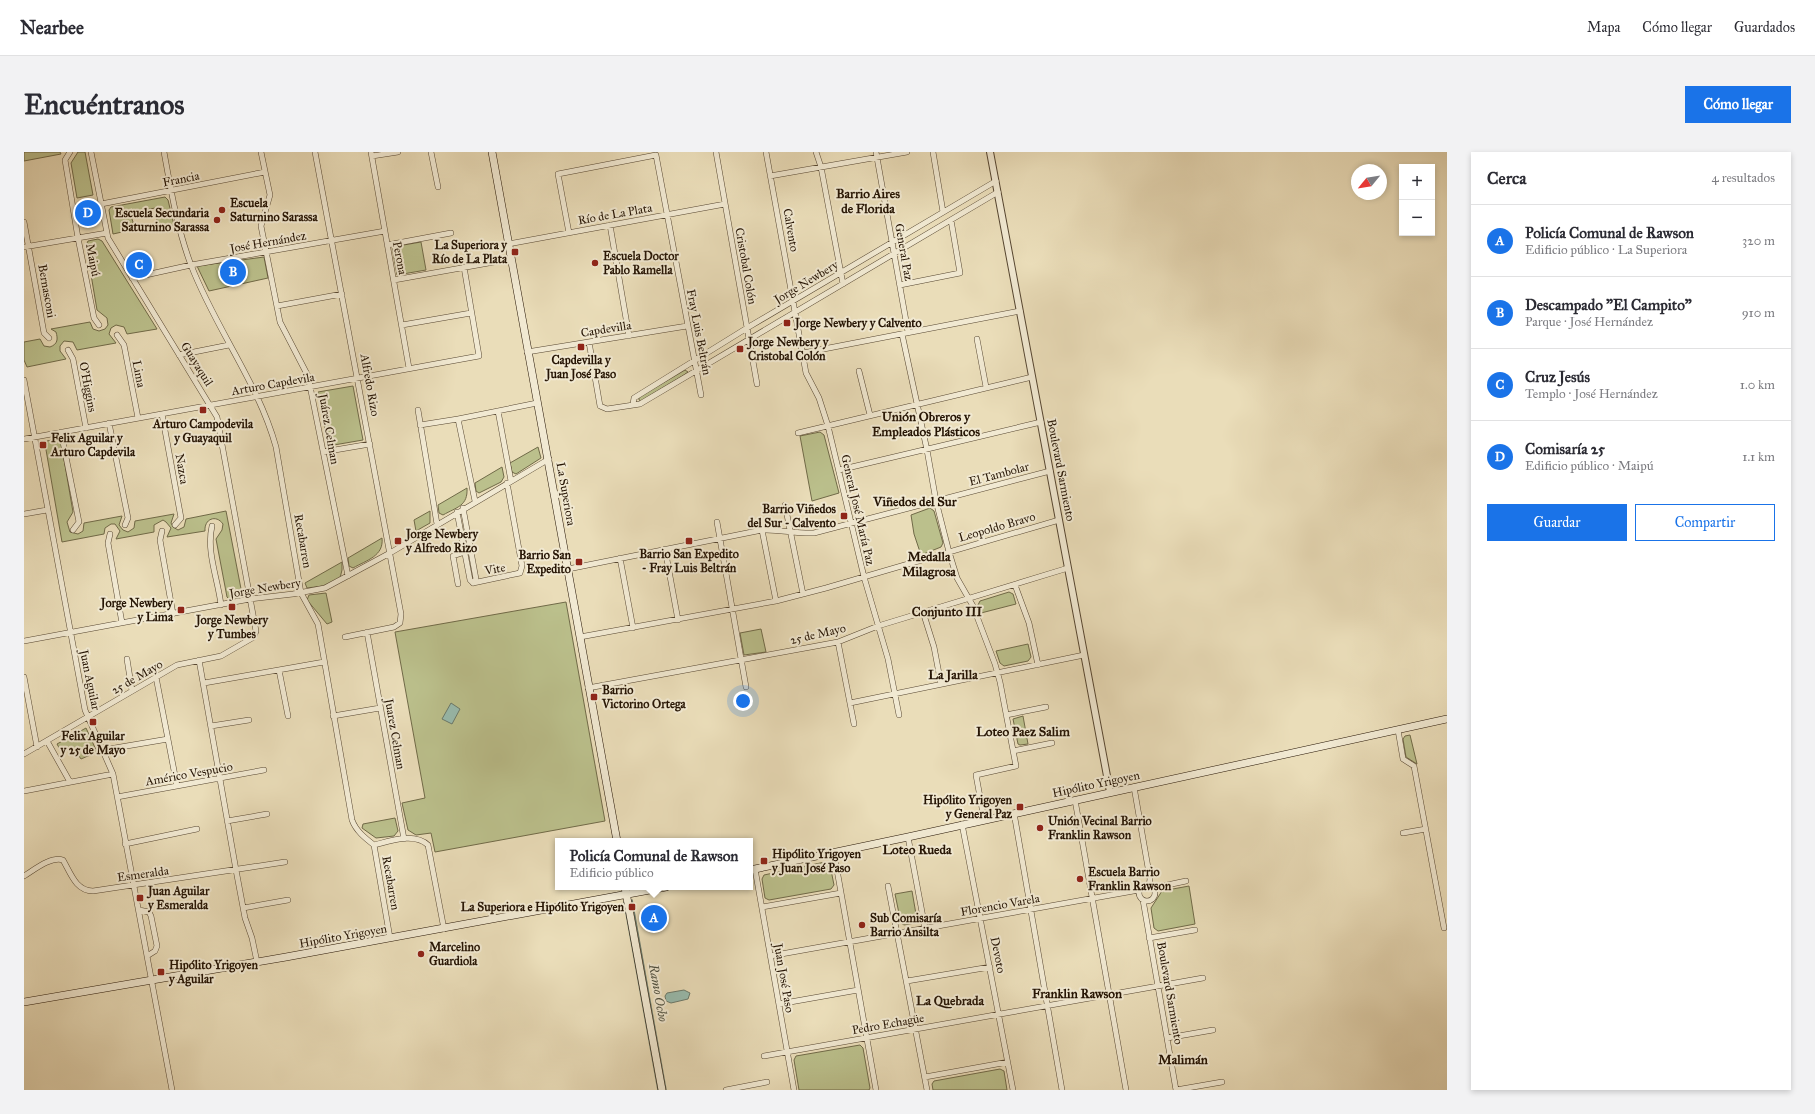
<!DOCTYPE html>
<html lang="es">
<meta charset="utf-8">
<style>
:root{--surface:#fff;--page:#f2f2f3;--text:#2b2b33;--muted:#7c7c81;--line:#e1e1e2;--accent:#1a73e8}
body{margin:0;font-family:"IM FELL Great Primer",serif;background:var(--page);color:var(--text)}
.controls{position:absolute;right:12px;top:12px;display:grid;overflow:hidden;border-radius:0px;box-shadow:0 2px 6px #0003}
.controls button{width:36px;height:36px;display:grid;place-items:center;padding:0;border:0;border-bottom:1px solid var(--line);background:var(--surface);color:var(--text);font:20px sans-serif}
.compass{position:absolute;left:1327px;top:12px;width:36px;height:36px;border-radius:50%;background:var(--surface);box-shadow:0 2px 6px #0003;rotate:240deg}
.you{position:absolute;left:719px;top:549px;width:14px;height:14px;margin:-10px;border:3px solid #fff;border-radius:50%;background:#1a73e8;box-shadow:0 0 0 6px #1a73e833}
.badge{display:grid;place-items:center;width:26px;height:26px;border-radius:50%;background:var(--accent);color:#fff;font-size:13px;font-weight:700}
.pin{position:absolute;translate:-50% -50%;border:2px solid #fff;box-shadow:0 1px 4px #0006}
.popup{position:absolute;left:531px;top:686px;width:198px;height:52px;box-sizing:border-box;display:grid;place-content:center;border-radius:0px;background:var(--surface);filter:drop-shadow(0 1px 3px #0005);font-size:13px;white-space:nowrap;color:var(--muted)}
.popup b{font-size:15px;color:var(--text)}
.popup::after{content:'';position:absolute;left:50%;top:100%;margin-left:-8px;border:8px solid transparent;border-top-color:var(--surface)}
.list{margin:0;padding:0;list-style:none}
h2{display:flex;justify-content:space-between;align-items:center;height:52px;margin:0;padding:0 16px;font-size:17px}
h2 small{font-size:13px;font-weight:400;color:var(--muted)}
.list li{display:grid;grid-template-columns:26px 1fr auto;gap:12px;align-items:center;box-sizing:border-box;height:72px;padding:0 16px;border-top:1px solid var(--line)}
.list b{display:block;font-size:15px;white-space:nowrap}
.list p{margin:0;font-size:13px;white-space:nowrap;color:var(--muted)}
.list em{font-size:13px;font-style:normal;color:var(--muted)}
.actions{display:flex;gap:8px;padding:12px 16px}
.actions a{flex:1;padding:9px 0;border:1px solid var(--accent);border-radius:0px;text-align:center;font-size:14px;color:var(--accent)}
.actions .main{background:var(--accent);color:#fff}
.map{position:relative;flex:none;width:1423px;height:938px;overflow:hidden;border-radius:0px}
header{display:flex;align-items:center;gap:24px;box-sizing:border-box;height:56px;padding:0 20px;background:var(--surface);border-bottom:1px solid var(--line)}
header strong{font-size:19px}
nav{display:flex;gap:22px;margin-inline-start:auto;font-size:14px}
.intro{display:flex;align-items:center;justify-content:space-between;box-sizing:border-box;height:96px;padding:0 24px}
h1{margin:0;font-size:28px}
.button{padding:10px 18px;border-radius:0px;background:var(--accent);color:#fff;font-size:14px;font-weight:700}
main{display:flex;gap:24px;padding:0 24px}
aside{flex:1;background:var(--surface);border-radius:0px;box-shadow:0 2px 6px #0003}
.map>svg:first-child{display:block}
.green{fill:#bbc08c;stroke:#706a48}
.water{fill:#98bcaf;stroke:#6a796b}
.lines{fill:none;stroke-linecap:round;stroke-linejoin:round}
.stream{stroke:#6a796b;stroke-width:1.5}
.minor-casing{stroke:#564631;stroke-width:6}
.tertiary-casing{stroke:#564631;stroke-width:8}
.secondary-casing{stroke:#251404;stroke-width:8}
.minor{stroke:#f1e9d2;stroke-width:5}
.tertiary{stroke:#f1e9d2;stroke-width:6}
.secondary{stroke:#f1e9d2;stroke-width:7}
.poi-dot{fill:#8f2418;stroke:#f1e9d2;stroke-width:1.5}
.labels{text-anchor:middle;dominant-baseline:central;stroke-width:4;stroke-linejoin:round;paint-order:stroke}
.street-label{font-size:12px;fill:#251404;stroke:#f1e9d2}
.poi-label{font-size:12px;font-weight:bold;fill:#251404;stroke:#f1e9d2;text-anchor:start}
.neighbourhood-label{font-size:13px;font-weight:bold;fill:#251404;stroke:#f1e9d2}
.water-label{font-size:13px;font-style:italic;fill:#4d4f40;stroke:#f1e9d2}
</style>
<header>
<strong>Nearbee</strong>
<nav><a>Mapa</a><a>Cómo llegar</a><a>Guardados</a></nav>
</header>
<div class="intro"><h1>Encuéntranos</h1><a class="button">Cómo llegar</a></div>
<main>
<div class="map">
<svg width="1423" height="938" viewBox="0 0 1423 938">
<rect width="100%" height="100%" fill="#eaddb9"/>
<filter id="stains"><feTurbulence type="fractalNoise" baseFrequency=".005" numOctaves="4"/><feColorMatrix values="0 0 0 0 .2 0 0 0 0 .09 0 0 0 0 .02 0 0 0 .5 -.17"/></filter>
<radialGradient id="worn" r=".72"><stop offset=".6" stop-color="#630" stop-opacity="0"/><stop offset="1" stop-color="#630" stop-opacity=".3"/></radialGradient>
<path class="green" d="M0,0h36l1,2 -37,7z
M54,0h7l8,43 -16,3 -6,-35z
M141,45l3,3 6,25 -16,3 -3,-20 -25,5 3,9 -2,8 -18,4 -4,-24 2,-3z
M74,87l4,2 55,88 -30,5 -3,-7 -8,-2 -5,3 -2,6 7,9 -39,7 -4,-8 -9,-1 -4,5v5l6,8 -39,8 -3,-7v-18l16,-3 4,7 6,1c8,-3 8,-8 6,-15l-5,-3 39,-7 3,7 6,2 6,-2 3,-4 -1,-7 -10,-8 -11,-65 2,-4z
M397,90l5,28 -29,5 -5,-28z
M240,105l4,21 -59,13 -12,-25z
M661,218l3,2 -4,3 -43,26 -2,-1v-3z
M329,234l10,54 -35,6 -10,-54z
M796,280l4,3 15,58 -27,8 -12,-65z
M33,287l4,3 12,70 -6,10 3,10 8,2 5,-3 1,-8 38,-7 -3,9 4,5 5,2 6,-4 1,-7 39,-7 -3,9 2,4 5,3 6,-3 2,-8 40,-8 16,83 -2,4 -10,2 -3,-3 -11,-58 6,-9 1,-6c-7,-10 -19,-5 -18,7l-38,6 4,-9 -5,-6 -3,-2 -9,5v7l-38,7 4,-8 -5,-7h-4l-6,4 -1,6 -42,8 -17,-98 2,-3z
M514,295l3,11 -25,16 -4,-2 -2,-9z
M478,315l2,10 -3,5 -22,11 -3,-2 -1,-8z
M443,336c1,18 -10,19 -24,27l-4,-2 -1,-8z
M906,356l4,3 9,32 -2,4 -20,8 -7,-21 -3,-19z
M406,359v12l-14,8 -2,-11z
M358,386c2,18 -15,22 -29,30l-4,-2 -1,-8z
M318,410v8l-2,8 -17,8 -16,2 -2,-5z
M985,440l4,2 3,10 -35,9 -3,-8 2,-4z
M302,441l6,29 -5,2 -20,-24 2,-5z
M542,450l39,219 -170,31 -4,-19 -15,2 -8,-5 -6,-27 23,-5 -30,-166z
M737,477l5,23 -22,3 -4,-22z
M1004,492l3,13 -3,4 -24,5 -4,-3 -4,-12z
M999,564l5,28 -8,1 -2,-1 -5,-25z
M62,576l11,24 -16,7 -8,-12 -11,6 -5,-9z
M1386,583l7,29 -11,-7 -3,-18 2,-3z
M371,666l3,13 -4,5 -18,2 -14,-10 1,-4z
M801,710l5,3 4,20 -3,4 -62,11 -4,-2 -3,-19 2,-4z
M1165,734l6,38 -37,7 -4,-3 -3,-20 11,-17z
M888,739l5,29 -2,3 -11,2 -3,-2 -6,-29z
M836,893l3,3 7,40 -1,2h-70l-5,-30 2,-4z
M976,917l4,2 3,19h-74l-1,-6 2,-3z"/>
<path class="water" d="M427,551l9,6 -8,15 -10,-5z
M660,838l6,3 -2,6 -17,4 -5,-2 -1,-5 2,-3z"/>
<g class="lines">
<path class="stream" d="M608,748l34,190
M600,750l34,188"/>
<g class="minor-casing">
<path id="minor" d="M46,0l-5,8 13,78 16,80 5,7
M140,0c7,38 13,76 27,113 24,63 67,117 85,182l25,146 17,31 34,196c4,11 13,18 22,25l16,93
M237,0l9,43 -9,31 19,96 28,54 40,200
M291,0l86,462 -1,9 -6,4 -49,10
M347,0l38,216
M407,0l7,35
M692,0l41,232
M742,0l40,221 13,25 9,28 36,151 24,82 11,56
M792,0l5,15 22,117
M852,0l32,180
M909,0l10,60
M348,4l26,-4
M746,24l137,-24
M77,52l164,-32
M0,70l20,111 5,5
M586,73l19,111
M545,81l-11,-59 98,-19 45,240
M484,92l217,-40
M363,93l64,-12
M0,95l83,-14
M108,126l59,-13 194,-34
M370,128l117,-21
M876,133l60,-12 -9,-53
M253,154l65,-12
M378,173l69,-12
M878,182l25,116 9,51 13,51 8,26 16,28 22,58 5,18 16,84 -40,9 8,44
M93,183l7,10 14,73
M953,187l9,48
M565,190l11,64 7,3 33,-5 358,-212
M44,198l5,9 13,69
M503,200l160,-26
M779,201l217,-42
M155,203l50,-10
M835,219l11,44
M0,228l61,330 28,64 59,316
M609,252l1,-6 113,-70 249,-147
M394,258l19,114
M474,259l13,70
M138,262l19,104 -6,7
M434,267l17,82
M85,271l19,95 -3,7
M396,273l38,-6 79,-16
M37,280l18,90 -6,8
M774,281l234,-56
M0,287l455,-83 -15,-89
M299,300l47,-8
M815,318l202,-48
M761,353l18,89
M439,356l13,71 -3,4
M433,360l13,68 3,3
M0,362l23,-4
M693,370l29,165
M188,374c-6,26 6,53 9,79
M738,378l14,71
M138,379l-2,9 13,74
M86,382l-2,9 14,80
M641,397l13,71
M596,406l13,70
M544,417l194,-39c18,-1 34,4 52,3l236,-62
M449,431l47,-10 2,-7 -15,-83
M434,432l-5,-28 12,-4
M991,433l14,38 9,42
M899,460l11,35 7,37
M343,480l37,207
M556,485l196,-36 50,-13 233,-68
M0,489l226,-42 43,-5 32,-6 65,-35 159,-94
M814,490l16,82
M103,507l5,32
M175,508l37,210 9,48 7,20 5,24
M255,518l9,46
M0,525l13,70
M132,525l21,109
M180,531l120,-21
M564,536l250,-46 40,-16 190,-58
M826,551l234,-48
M982,563l40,-8
M309,564l47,-8
M187,574l38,-6
M1374,578l5,29 11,7 30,162
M23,589l23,41
M79,598l65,-11
M989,599l39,-8
M0,602l153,-89 44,-9 33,-19 2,-6 -39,-214 -109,-179 -17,-86
M1110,635l16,92 -1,7
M0,639l89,-17
M93,645l147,-27
M1051,648l51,290
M990,661l48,277
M203,669l40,-7
M938,672l51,266
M1379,681l23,-4
M884,685l17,91
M101,692l72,-15
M350,693c16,-4 40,-13 54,0l16,84
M810,701l42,237
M731,717l39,221
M0,724c10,-6 27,-20 39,-16 8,14 13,31 30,31l192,-29
M1115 741a8 8 0 1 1 16 0a8 8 0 1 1-16 0Z
M864,734l39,204
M1129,736l33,-7
M1119,748l33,190
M738,755l79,-14
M219,756l45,-8
M115,758l10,2 2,4 6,30 -2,5 -8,5
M1125,786l46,-8
M746,804l369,-66
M883,829l83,-14
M755,852l79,-14
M1143,886l46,-8
M740,904l439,-78
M901,925l83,-15
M702,938l41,-8
M1152,938l46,-8"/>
</g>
<g class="tertiary-casing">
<path id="tertiary" d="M966,0l120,640"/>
</g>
<g class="secondary-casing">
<path id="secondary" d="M468,0l125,689
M726,718l158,-33 539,-118
M601,735l37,203
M0,850l262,-45 380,-70"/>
</g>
<use href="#minor" class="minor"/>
<use href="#tertiary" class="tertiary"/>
<use href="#secondary" class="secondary"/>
</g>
<g class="poi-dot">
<circle cx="198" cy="58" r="4"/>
<circle cx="193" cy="68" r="4"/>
<rect x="487" y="96" width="8" height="8" rx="2"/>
<circle cx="571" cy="111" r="4"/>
<rect x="759" y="167" width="8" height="8" rx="2"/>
<rect x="553" y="191" width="8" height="8" rx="2"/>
<rect x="712" y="193" width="8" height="8" rx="2"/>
<rect x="175" y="254" width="8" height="8" rx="2"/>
<rect x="15" y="289" width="8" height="8" rx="2"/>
<rect x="816" y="360" width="8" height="8" rx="2"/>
<rect x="370" y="385" width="8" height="8" rx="2"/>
<rect x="661" y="385" width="8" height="8" rx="2"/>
<rect x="551" y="406" width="8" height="8" rx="2"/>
<rect x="204" y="451" width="8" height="8" rx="2"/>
<rect x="153" y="454" width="8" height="8" rx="2"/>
<rect x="566" y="541" width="8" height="8" rx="2"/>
<rect x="65" y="566" width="8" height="8" rx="2"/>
<rect x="992" y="651" width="8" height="8" rx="2"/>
<circle cx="1016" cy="676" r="4"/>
<rect x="736" y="705" width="8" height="8" rx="2"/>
<circle cx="1056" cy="727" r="4"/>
<rect x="112" y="742" width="8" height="8" rx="2"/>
<rect x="604" y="751" width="8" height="8" rx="2"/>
<circle cx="838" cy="773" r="4"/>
<circle cx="397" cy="802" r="4"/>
<rect x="133" y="816" width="8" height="8" rx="2"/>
</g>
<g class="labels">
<g class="street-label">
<text transform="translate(157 27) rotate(-11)">Francia</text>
<text transform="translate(591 62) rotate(-10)">Río de La Plata</text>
<text transform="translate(767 78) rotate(80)">Calvento</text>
<text transform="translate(244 90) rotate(-10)">José Hernández</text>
<text transform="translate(880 100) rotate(80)">General Paz</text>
<text transform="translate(376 106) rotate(79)">Perona</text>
<text transform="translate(69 108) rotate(79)">Maipú</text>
<text transform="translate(722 114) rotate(80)">Cristobal Colón</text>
<text transform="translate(782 130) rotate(-31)">Jorge Newbery</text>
<text transform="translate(23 139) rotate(80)">Bernasconi</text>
<text transform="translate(582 177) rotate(-9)">Capdevilla</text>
<text transform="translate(675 180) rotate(79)">Fray Luis Beltrán</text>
<text transform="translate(173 212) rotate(58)">Guayaquil</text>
<text transform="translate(115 222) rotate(79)">Lima</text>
<text transform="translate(249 232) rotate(-10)">Arturo Capdevila</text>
<text transform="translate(346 233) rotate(80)">Alfredo Rizo</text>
<text transform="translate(64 235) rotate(79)">O'Higgins</text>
<text transform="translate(305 277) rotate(80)">Juárez Celman</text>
<text transform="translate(158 317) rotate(80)">Nazca</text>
<text transform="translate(1037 318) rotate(79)">Boulevard Sarmiento</text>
<text transform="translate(975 322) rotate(-15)">El Tambolar</text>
<text transform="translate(542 342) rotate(80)">La Superiora</text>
<text transform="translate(834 358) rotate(77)">General José María Paz</text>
<text transform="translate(973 375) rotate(-16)">Leopoldo Bravo</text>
<text transform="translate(279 389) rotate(80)">Recabarren</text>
<text transform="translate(471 417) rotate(-10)">Vite</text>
<text transform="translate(241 436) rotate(-9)">Jorge Newbery</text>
<text transform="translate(794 482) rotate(-13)">25 de Mayo</text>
<text transform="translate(113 525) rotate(-30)">25 de Mayo</text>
<text transform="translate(66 528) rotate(78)">Juan Aguilar</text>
<text transform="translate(371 582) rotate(80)">Juarez Celman</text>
<text transform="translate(165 622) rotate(-10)">Américo Vespucio</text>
<text transform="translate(1072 632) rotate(-12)">Hipólito Yrigoyen</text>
<text transform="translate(119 722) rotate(-8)">Esmeralda</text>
<text transform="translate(367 731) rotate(80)">Recabarren</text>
<text transform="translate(976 753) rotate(-10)">Florencio Varela</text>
<text transform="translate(319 784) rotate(-10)">Hipólito Yrigoyen</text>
<text transform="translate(974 803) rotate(79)">Devoto</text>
<text transform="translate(760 826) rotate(80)">Juan José Paso</text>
<text transform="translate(1146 841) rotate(80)">Boulevard Sarmiento</text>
<text transform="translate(864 872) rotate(-10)">Pedro Echagüe</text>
</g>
<g class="poi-label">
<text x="206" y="51">Escuela<tspan x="206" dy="14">Saturnino Sarassa</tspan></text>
<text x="185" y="61" text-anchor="end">Escuela Secundaria<tspan x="185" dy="14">Saturnino Sarassa</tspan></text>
<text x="483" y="93" text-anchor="end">La Superiora y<tspan x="483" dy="14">Río de La Plata</tspan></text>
<text x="579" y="104">Escuela Doctor<tspan x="579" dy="14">Pablo Ramella</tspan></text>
<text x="771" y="171">Jorge Newbery y Calvento</text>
<text x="724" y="190">Jorge Newbery y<tspan x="724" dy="14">Cristobal Colón</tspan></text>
<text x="557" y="208" text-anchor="middle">Capdevilla y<tspan x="557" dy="14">Juan José Paso</tspan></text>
<text x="179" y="272" text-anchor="middle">Arturo Campodevila<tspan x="179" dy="14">y Guayaquil</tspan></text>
<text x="27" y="286">Felix Aguilar y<tspan x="27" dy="14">Arturo Capdevila</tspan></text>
<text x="812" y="357" text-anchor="end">Barrio Viñedos<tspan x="812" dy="14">del Sur - Calvento</tspan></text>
<text x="382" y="382">Jorge Newbery<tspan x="382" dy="14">y Alfredo Rizo</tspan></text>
<text x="665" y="402" text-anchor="middle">Barrio San Expedito<tspan x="665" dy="14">- Fray Luis Beltrán</tspan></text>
<text x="547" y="403" text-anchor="end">Barrio San<tspan x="547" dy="14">Expedito</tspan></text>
<text x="149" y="451" text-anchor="end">Jorge Newbery<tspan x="149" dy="14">y Lima</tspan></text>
<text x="208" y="468" text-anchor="middle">Jorge Newbery<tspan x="208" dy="14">y Tumbes</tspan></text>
<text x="578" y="538">Barrio<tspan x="578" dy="14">Victorino Ortega</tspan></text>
<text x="69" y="584" text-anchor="middle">Felix Aguilar<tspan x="69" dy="14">y 25 de Mayo</tspan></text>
<text x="988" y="648" text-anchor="end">Hipólito Yrigoyen<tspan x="988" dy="14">y General Paz</tspan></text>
<text x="1024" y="669">Unión Vecinal Barrio<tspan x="1024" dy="14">Franklin Rawson</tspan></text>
<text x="748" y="702">Hipólito Yrigoyen<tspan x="748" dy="14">y Juan José Paso</tspan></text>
<text x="1064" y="720">Escuela Barrio<tspan x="1064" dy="14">Franklin Rawson</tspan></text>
<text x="124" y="739">Juan Aguilar<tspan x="124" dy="14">y Esmeralda</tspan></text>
<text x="600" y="755" text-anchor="end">La Superiora e Hipólito Yrigoyen</text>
<text x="846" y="766">Sub Comisaría<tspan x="846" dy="14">Barrio Ansilta</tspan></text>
<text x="405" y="795">Marcelino<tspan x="405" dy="14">Guardiola</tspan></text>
<text x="145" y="813">Hipólito Yrigoyen<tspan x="145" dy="14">y Aguilar</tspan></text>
</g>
<g class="neighbourhood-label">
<text x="844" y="42">Barrio Aires<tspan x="844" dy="15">de Florida</tspan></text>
<text x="902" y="265">Unión Obreros y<tspan x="902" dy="15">Empleados Plásticos</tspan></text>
<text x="891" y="350">Viñedos del Sur</text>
<text x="905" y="405">Medalla<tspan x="905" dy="15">Milagrosa</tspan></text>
<text x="923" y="460">Conjunto III</text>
<text x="929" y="523">La Jarilla</text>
<text x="999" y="580">Loteo Paez Salim</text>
<text x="893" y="698">Loteo Rueda</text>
<text x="1053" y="842">Franklin Rawson</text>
<text x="926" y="849">La Quebrada</text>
<text x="1159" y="908">Malimán</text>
</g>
<g class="water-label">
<text transform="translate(634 841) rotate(80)">Ramo Ocho</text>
</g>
</g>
<rect width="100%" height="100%" filter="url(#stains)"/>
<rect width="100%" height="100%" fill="url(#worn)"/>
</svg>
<div class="controls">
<button>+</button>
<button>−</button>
</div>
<svg class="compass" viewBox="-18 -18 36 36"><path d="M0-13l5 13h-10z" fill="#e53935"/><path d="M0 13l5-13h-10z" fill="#7c7c81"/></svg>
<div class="you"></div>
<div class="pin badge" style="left:630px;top:766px">A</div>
<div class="popup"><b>Policía Comunal de Rawson</b>Edificio público</div>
<div class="pin badge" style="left:209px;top:120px">B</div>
<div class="pin badge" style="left:115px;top:113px">C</div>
<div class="pin badge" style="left:64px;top:61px">D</div>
</div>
<aside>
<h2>Cerca<small>4 resultados</small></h2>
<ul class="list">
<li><span class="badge">A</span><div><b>Policía Comunal de Rawson</b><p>Edificio público · La Superiora</p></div><em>320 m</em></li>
<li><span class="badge">B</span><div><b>Descampado &quot;El Campito&quot;</b><p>Parque · José Hernández</p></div><em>910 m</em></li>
<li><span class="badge">C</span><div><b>Cruz Jesús</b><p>Templo · José Hernández</p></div><em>1.0 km</em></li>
<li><span class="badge">D</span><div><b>Comisaría 25</b><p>Edificio público · Maipú</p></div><em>1.1 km</em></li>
</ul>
<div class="actions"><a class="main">Guardar</a><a>Compartir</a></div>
</aside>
</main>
